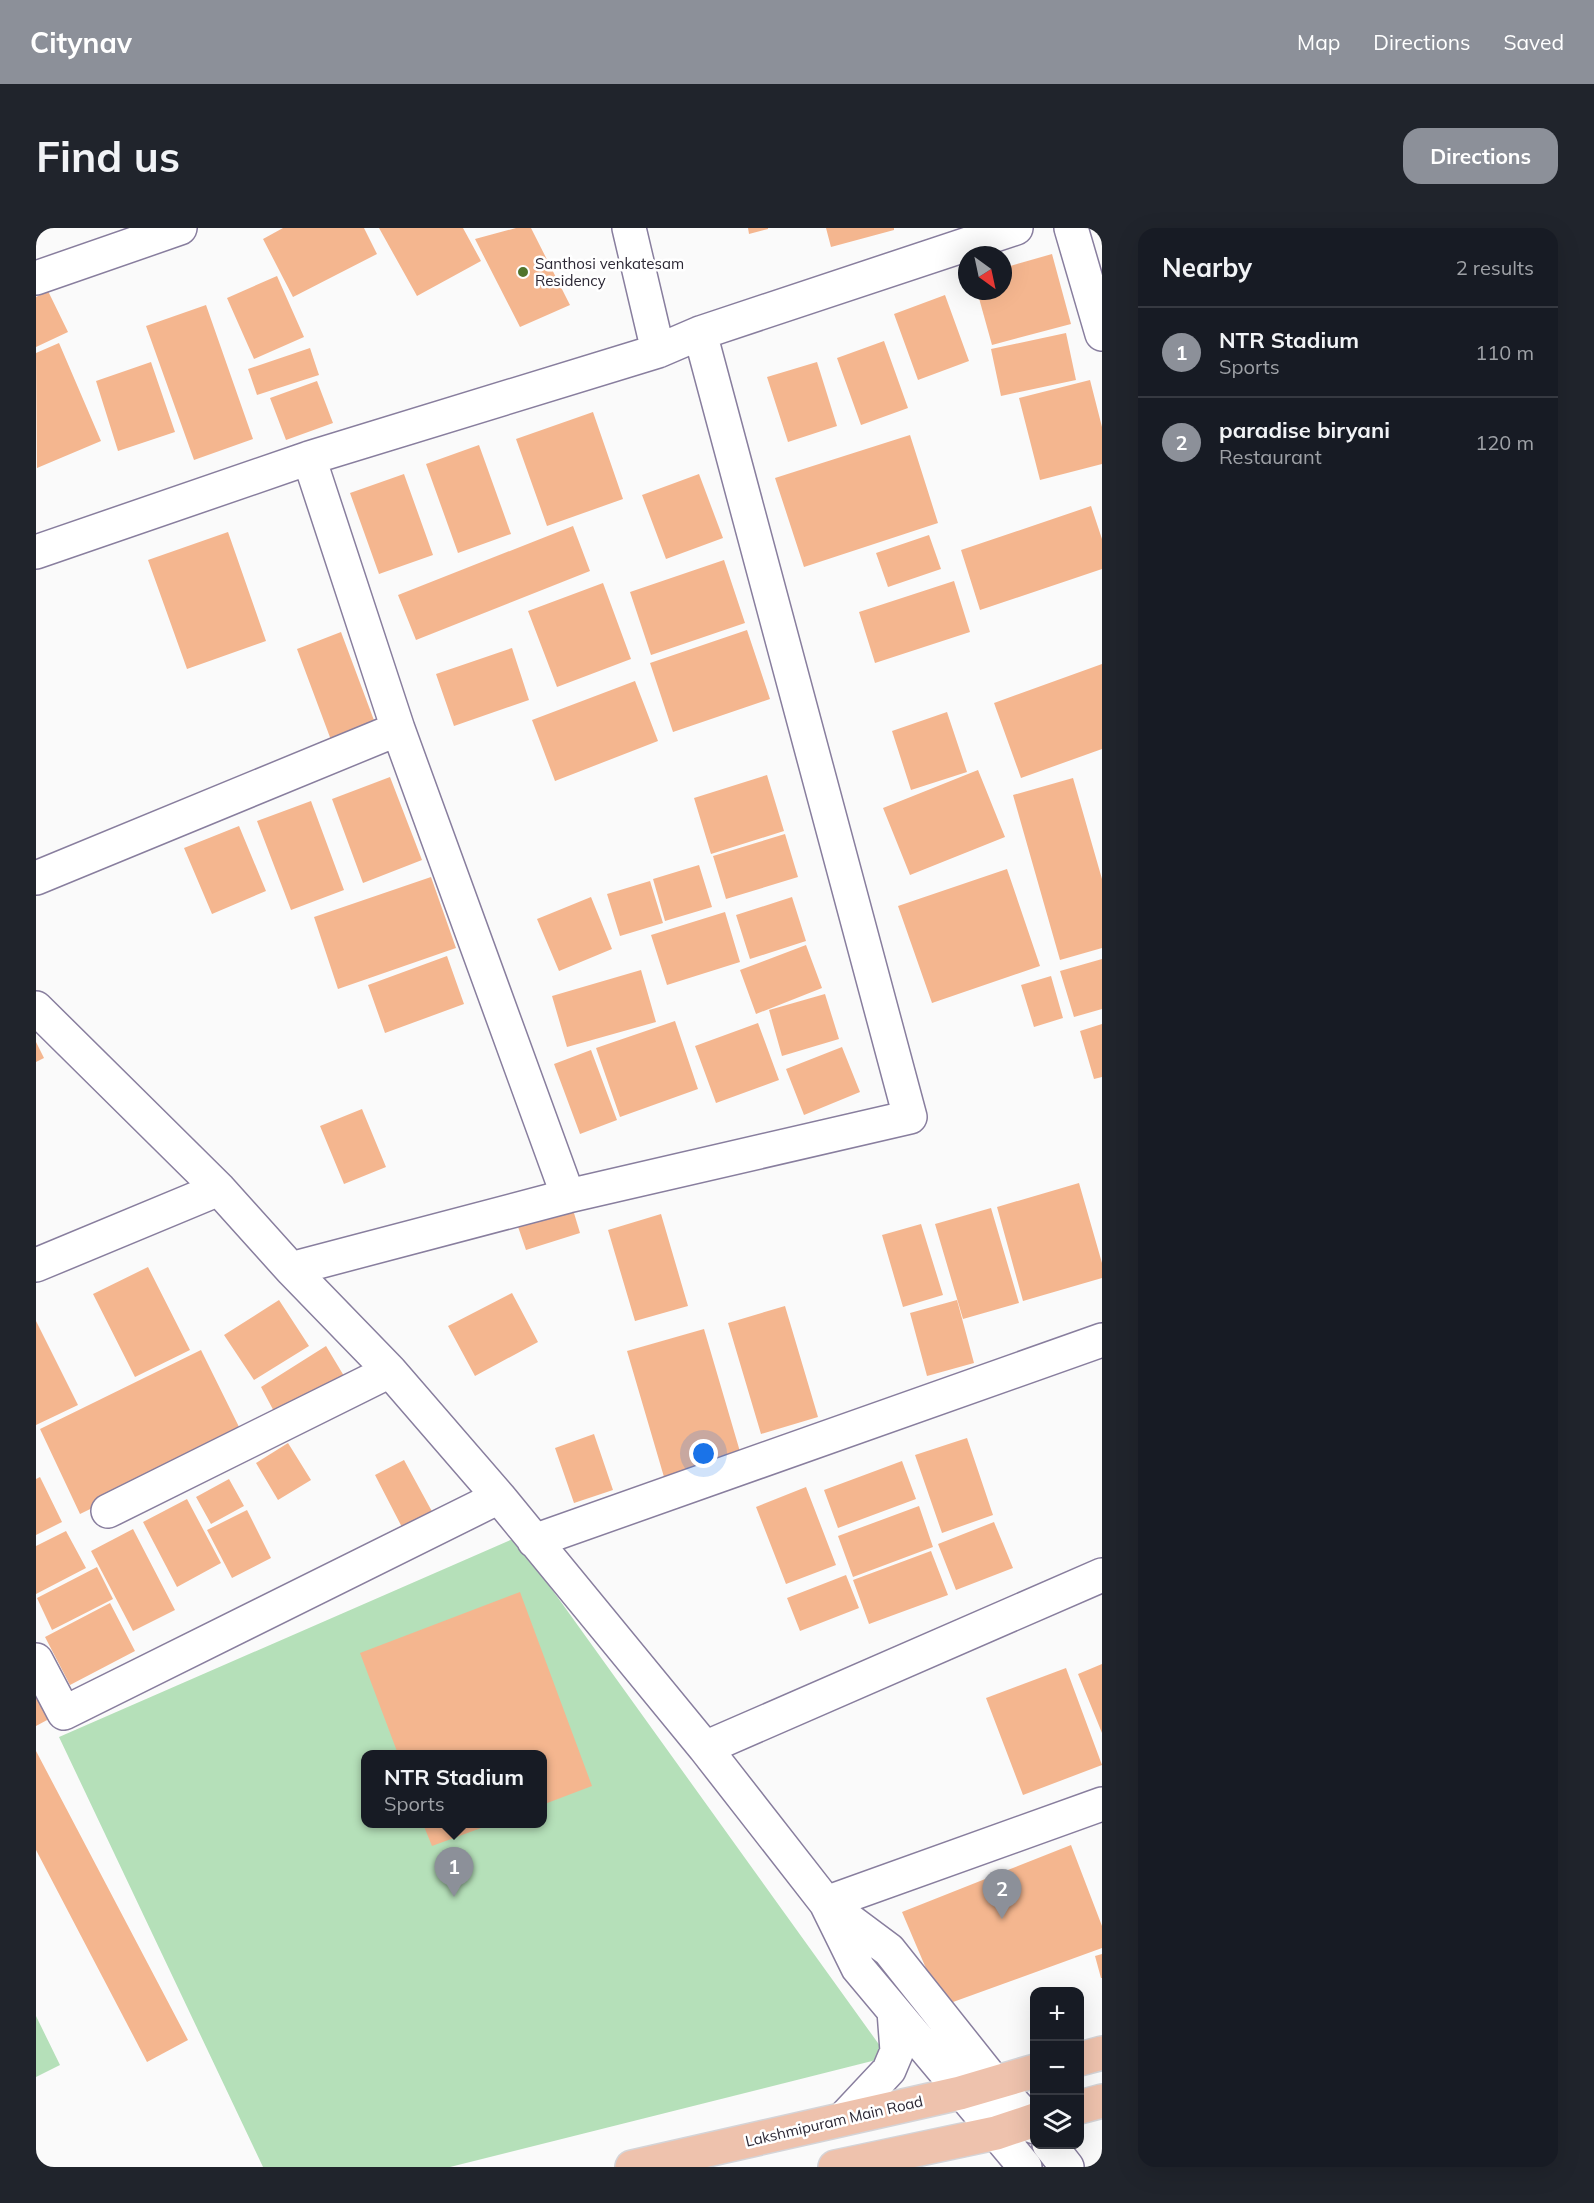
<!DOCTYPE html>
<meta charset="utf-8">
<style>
:root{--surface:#171b24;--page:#20242c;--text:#f1f3f6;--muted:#9ea1a6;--line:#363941;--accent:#8c9099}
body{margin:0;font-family:Mulish,sans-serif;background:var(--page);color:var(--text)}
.controls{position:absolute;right:18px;bottom:18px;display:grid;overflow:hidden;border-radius:12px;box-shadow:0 6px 24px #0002}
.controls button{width:54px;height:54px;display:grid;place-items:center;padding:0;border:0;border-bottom:2px solid var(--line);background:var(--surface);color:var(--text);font:30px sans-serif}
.compass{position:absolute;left:922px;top:18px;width:54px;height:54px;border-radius:50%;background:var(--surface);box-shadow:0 6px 24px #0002;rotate:147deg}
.you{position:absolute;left:668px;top:1226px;width:21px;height:21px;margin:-15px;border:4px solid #fff;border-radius:50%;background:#1a73e8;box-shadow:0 0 0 9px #1a73e833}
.badge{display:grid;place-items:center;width:39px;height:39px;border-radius:50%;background:var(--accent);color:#fff;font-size:20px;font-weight:700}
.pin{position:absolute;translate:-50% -50px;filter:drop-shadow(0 2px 3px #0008)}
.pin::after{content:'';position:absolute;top:32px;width:21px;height:18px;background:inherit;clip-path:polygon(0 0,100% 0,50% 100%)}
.popup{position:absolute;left:325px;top:1522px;width:186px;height:78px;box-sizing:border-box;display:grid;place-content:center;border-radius:12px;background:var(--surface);filter:drop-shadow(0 2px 4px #0005);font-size:20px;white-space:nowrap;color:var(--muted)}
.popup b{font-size:22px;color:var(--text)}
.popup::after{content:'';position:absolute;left:50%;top:100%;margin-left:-12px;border:12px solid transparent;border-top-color:var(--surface)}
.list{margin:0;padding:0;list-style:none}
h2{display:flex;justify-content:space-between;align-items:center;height:78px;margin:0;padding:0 24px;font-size:26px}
h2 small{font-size:20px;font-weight:400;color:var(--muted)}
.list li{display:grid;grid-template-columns:39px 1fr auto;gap:18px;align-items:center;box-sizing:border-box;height:90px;padding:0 24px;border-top:2px solid var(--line)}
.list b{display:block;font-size:22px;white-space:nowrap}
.list p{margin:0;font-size:20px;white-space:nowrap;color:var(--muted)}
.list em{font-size:20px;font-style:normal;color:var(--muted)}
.icon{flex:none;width:33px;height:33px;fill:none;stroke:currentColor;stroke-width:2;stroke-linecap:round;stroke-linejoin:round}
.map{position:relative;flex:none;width:1066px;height:1939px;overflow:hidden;border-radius:18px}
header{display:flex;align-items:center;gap:36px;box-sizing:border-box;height:84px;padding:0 30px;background:var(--accent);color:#fff}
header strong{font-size:28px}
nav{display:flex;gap:33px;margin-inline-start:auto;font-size:21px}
.intro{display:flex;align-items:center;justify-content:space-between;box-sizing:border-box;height:144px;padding:0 36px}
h1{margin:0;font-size:42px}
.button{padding:15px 27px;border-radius:18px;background:var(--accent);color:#fff;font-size:21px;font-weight:700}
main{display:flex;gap:36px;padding:0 36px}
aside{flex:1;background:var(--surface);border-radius:18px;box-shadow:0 6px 24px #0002}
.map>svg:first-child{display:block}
.green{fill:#b5e0b9;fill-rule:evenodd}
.building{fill:#f4b68f}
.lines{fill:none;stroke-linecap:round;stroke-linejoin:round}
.minor-casing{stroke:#887e9e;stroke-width:36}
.major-casing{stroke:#d5d4d7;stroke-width:36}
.minor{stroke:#fff;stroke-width:33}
.major{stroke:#eec2ad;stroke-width:33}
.poi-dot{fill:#50742c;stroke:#fff;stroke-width:2}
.labels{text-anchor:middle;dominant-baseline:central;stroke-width:5;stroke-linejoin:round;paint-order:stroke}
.poi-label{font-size:15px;fill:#2c2835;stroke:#fff;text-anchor:start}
.street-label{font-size:15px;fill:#2c2835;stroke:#fff}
</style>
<header>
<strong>Citynav</strong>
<nav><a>Map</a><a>Directions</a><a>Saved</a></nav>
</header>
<div class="intro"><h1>Find us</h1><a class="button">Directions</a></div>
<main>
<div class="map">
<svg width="1066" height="1939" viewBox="0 0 1066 1939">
<rect width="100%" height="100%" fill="#fafafa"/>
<path class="green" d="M479,1310l373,519 -438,110h-187l-204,-430zM330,1526h176v70h-176z
M0,1788l24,49 -24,12z"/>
<path class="building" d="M247,0h81l13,26 -84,43 -30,-58z
M343,0h84l18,33 -64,35z
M480,0h15l39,77 -50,22 -45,-88z
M712,0h20v1l-19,5z
M790,0h68v2l-63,17z
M1016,26l19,70 -79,21 -15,-54h26v-23z
M241,48l27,61 -50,22 -27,-61z
M12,63l20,41 -32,15v-50z
M909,67l24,66 -51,19 -24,-66z
M170,77l47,134 -59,21 -48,-134z
M1030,105l10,47 -75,16 -10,-47z
M848,113l24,67 -47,17 -24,-67z
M23,115l42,98 -64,27 -1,-115z
M274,120l9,27 -62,20 -9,-26z
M115,134l24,70 -57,19 -22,-70z
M781,134l20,64 -49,16 -21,-65z
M1054,152l12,47v37l-62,16 -21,-82z
M281,153l16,42 -47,17 -16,-42z
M557,184l30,87 -76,27 -31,-87z
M874,207l28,88 -134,44 -29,-89z
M443,217l32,89 -53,19 -32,-89z
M368,246l29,81 -54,19 -29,-81z
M663,246l24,64 -57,21 -24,-64z
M1055,278l11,33v30l-122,41 -19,-60z
M537,298l17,45 -174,69 -18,-45z
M192,304l38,109 -79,28 -39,-109z
M893,307l12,34 -53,18 -12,-34z
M688,332l21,63 -94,32 -21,-63z
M918,353l16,51 -95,31 -16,-51z
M567,355l28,76 -74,28 -29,-76z
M711,402l23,69 -97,33 -23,-69z
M305,404l34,91 -44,17 -34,-91z
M476,420l17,52 -75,26 -18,-52z
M1066,436v85l-81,29 -27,-75z
M599,453l23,60 -103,40 -23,-61z
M911,484l20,60 -56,18 -19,-59z
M942,542l27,67 -95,38 -27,-67z
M731,547l17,56 -73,23 -17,-56z
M354,549l32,83 -59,23 -31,-84z
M1037,550l29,101v69l-42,12 -47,-165z
M275,573l33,89 -53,20 -34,-89z
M203,598l27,65 -54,23 -28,-66z
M749,606l13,43 -72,22 -13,-43z
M663,637l13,42 -47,14 -12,-42z
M971,641l33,97 -108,37 -34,-97z
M395,649l25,71 -118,41 -24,-72z
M614,653l13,42 -43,13 -13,-42z
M555,669l21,52 -53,22 -22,-52z
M756,669l14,44 -56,18 -14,-44z
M689,684l15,50 -73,23 -16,-50z
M770,717l16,43 -66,26 -16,-44z
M411,728l17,48 -79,29 -17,-48z
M1066,731v50l-28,8 -14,-46z
M605,742l15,52 -89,25 -15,-51z
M1015,748l12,42 -29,9 -13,-42z
M789,766l14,45 -57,17 -13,-46z
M639,793l23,68 -78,28 -24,-69z
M722,795l21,57 -63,23 -21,-57z
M1066,796v53l-8,2 -14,-48z
M0,814l8,16 -8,4z
M806,819l18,45 -56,23 -18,-46z
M555,822l26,70 -37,14 -26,-70z
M326,881l24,58 -42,17 -24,-58z
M1043,955l23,80v15l-79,23 -26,-94z
M535,975l9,30 -54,17 -10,-29z
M955,980l28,95 -56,16 -28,-95z
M625,986l27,92 -53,15 -27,-91z
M885,996l22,71 -40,12 -21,-72z
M112,1039l42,83 -55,27 -42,-83z
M476,1065l26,49 -63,34 -27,-50z
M243,1072l30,46 -55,34 -30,-45z
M921,1072l17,63 -47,13 -17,-63z
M749,1078l33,111 -57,17 -33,-111z
M0,1093l42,84 -42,20z
M668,1101l37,126 -77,22 -37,-126z
M290,1118l24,40 -73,31 -16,-30z
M165,1122l42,85 -163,79 -40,-85z
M558,1206l19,56 -39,13 -19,-55z
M931,1210l26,77 -51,18 -27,-78z
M252,1215l23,37 -33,20 -22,-37z
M368,1232l31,57 -30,16 -30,-58z
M866,1233l14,38 -78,29 -14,-38z
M4,1249l22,45 -26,13v-56z
M193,1251l15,27 -33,18 -15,-27z
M770,1259l30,78 -50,19 -30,-77z
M151,1271l34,64 -44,24 -34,-65z
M883,1278l14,41 -80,30 -15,-41z
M211,1282l24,48 -39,20 -25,-48z
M958,1294l19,46 -57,22 -18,-46z
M97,1301l42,81 -42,21 -42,-80z
M30,1303l20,37 -50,26v-48z
M895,1323l17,44 -79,29 -16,-44z
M61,1339l16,32 -61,31 -15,-32z
M810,1347l13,33 -59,23 -13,-33z
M484,1364l72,194 -50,19v-51h-144l-38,-101z
M74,1375l25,48 -65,34 -25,-48z
M1066,1436v69l-24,-59z
M1030,1440l36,97 -79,30 -37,-97z
M0,1467l13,24 -13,7z
M0,1523l152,289 -41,22 -111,-212z
M387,1596h69l-60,22z
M1035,1617l31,81v22l-160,58 -40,-94z
M1066,1726v24h-1l-6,-22z"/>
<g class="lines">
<g class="minor-casing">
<path id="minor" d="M593,0l29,123
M1035,0l31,106
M0,50l144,-50
M273,230l89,271 170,467
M0,324l273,-94 349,-107 42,-18 316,-105
M0,650l362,-149
M0,780l183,181 72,80 99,102 109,126 206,251 121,155 32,65 167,199
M0,1037l183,-76
M255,1041l277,-73 342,-79 -210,-784
M72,1283l282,-140
M498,1313l568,-201
M0,1432l28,53 435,-216
M669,1520l397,-173
M790,1675l276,-99
M794,1678l59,44 105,132 41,45
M809,1889l44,-47 8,-19 -3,-40
M1013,1916l18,23"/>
</g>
<g class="major-casing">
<path id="major" d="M1044,1831l22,-6
M1044,1879l22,-6
M596,1939l328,-74 75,-22
M799,1939l161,-34 39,-13"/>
</g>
<use href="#minor" class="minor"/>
<use href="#major" class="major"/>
</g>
<circle class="poi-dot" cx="487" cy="44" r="6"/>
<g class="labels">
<g class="poi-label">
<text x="499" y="35">Santhosi venkatesam<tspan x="499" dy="17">Residency</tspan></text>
</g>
<g class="street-label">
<text transform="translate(798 1893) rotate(-13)">Lakshmipuram Main Road</text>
</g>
</g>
</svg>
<div class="controls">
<button>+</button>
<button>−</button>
<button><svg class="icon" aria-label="layers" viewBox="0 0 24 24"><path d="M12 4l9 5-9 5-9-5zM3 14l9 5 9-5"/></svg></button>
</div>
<svg class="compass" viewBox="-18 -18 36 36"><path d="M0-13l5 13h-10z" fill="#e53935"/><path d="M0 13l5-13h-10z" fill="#9ea1a6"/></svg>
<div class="you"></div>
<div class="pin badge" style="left:418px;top:1669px">1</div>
<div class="popup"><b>NTR Stadium</b>Sports</div>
<div class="pin badge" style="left:966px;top:1691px">2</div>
</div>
<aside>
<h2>Nearby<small>2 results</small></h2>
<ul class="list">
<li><span class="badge">1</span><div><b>NTR Stadium</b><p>Sports</p></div><em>110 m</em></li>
<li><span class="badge">2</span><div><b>paradise biryani</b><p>Restaurant</p></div><em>120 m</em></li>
</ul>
</aside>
</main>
